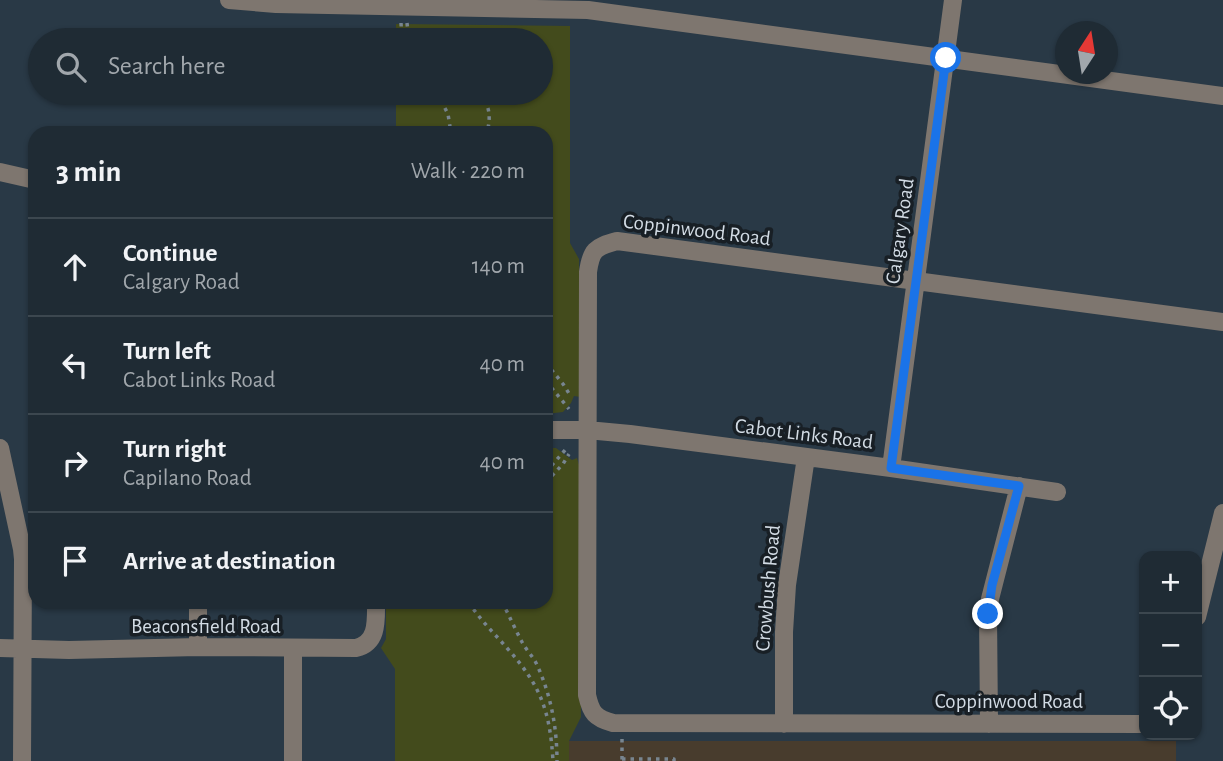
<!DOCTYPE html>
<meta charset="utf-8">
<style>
:root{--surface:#1f2b34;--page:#27333c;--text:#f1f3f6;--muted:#a1a7ac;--line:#3c474f}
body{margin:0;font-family:"Alegreya Sans",sans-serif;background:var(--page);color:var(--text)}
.controls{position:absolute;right:21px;bottom:21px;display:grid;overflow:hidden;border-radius:14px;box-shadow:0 2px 5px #0004}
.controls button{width:63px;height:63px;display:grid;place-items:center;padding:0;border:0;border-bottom:2px solid var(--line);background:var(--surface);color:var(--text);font:35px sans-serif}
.compass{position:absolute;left:1055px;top:21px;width:63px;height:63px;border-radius:50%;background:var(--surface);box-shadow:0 2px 5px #0004;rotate:12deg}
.stop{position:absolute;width:21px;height:21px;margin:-16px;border:5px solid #1a73e8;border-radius:50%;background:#fff}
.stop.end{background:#1a73e8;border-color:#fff;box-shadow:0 2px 7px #0008}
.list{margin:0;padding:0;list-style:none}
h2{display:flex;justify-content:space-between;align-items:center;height:91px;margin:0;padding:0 28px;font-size:30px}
h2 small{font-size:23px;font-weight:400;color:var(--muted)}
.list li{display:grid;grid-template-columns:46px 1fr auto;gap:21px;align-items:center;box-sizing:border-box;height:98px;padding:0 28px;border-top:2px solid var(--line)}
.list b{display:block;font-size:26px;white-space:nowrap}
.list p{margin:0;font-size:23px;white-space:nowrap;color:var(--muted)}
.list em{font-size:23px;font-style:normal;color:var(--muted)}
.icon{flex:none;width:38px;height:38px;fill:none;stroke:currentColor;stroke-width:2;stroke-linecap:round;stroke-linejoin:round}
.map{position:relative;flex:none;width:1223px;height:761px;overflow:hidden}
.search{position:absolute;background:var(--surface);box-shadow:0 2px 5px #0004;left:28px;top:28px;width:525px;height:77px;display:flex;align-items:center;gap:18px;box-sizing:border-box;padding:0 24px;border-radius:38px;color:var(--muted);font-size:26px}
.panel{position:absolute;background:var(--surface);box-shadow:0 2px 5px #0004;left:28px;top:126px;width:525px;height:483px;border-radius:21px}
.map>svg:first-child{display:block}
.education{fill:#483c2d}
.green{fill:#434b1c}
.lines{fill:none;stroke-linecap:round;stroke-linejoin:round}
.path{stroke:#788590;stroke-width:3.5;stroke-dasharray:3.5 5;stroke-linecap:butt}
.minor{stroke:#7e766f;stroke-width:18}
.route{stroke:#1a73e8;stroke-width:9}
.labels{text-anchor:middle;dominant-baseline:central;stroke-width:7;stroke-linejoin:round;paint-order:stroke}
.street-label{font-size:21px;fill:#d2dbe4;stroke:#181f25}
</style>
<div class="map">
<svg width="1223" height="761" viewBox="0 0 1223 761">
<rect width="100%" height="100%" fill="#293946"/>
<path class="education" d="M569,741h607v20h-607z"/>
<path class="green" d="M396,24l174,2v217l9,16 1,138 -6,-1 -3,7 -8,9 -17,2v-281h-150v-40h145v-53h-145z
M546,448h10l16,12 5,-2 2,7 2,252 -12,24v20h-174v-92l-14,-21 5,-9v-37h160z"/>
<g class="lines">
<path class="path" d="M401,23l1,17
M407,23l2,17
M437,93l11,21 3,19
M480,93c10,14 11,23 7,40
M546,363l17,21 7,11
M546,381l23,28
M546,472l20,-23
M546,482l17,-18 6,-10
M469,602c10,17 25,31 38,46 34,38 43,63 46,113
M502,602c7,13 13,27 20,40 4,8 11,14 15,23 14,30 20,63 20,96
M622,739v21
M622,759h52v2"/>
<path class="minor" d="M229,0l47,4 312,6 635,86
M0,172l35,8
M546,430h41l43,4 261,34 166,24
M0,448l22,101 1,10 -1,202
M891,468l62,-468
M1197,617l26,-104
M198,647v-45
M0,648l69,2 129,-3 158,1c22,-5 20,-27 20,-46
M293,649v112
M784,724v-92l3,-47 19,-128
M989,724l-1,-110 2,-15 29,-113
M1144,724l-531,-1c-18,-5 -22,-10 -26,-28l1,-423c3,-22 7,-25 29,-31l606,81"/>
</g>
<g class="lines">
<path class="route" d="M946,58l-55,410 128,18 -27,99 -4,29"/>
</g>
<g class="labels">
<g class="street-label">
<text transform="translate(697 230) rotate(7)">Coppinwood Road</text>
<text transform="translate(900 231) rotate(-82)">Calgary Road</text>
<text transform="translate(804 434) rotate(7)">Cabot Links Road</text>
<text transform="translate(768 588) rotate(-85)">Crowbush Road</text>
<text x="206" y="626">Beaconsfield Road</text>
<text x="1009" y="701">Coppinwood Road</text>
</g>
</g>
</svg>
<div class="controls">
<button>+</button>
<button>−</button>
<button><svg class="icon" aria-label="locate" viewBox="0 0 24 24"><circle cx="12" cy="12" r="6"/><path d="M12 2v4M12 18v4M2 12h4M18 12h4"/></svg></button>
</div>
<svg class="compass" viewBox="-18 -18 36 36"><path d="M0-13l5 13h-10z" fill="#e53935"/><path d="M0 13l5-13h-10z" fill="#a1a7ac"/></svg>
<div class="stop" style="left:946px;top:58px"></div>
<div class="stop end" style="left:988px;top:614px"></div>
<div class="search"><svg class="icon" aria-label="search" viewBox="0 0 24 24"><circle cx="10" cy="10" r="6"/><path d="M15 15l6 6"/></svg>Search here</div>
<section class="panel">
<h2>3 min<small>Walk · 220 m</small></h2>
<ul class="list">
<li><svg class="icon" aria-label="ahead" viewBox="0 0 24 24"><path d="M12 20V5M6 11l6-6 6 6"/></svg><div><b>Continue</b><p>Calgary Road</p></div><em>140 m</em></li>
<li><svg class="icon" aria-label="left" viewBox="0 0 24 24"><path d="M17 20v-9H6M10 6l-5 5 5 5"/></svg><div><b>Turn left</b><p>Cabot Links Road</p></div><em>40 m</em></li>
<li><svg class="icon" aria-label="right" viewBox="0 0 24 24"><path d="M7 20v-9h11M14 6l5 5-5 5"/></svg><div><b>Turn right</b><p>Capilano Road</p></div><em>40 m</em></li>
<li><svg class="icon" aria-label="arrive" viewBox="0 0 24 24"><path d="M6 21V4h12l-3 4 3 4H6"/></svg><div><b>Arrive at destination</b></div></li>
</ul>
</section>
</div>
